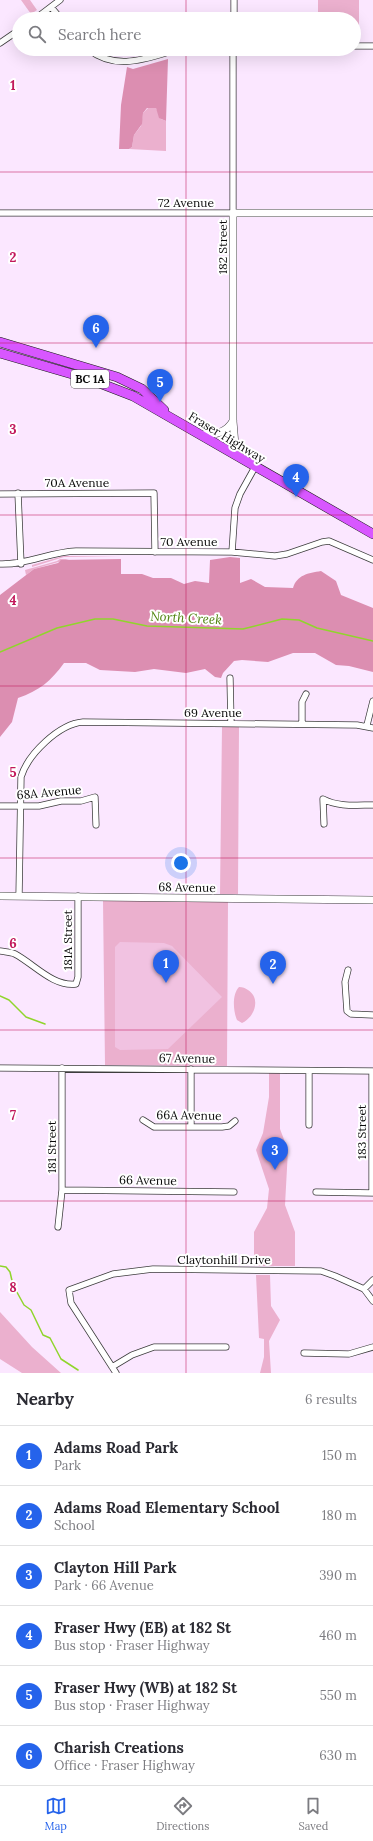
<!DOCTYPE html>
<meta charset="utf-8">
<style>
:root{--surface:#fff;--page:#f7f7f7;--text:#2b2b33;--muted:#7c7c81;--line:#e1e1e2;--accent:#2563eb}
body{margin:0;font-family:Lora,serif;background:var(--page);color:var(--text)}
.you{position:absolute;left:181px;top:863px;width:14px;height:14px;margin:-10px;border:3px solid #fff;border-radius:50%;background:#1a73e8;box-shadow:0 0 0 6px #1a73e833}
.badge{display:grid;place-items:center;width:26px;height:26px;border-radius:50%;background:var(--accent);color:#fff;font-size:13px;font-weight:700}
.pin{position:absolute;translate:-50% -33px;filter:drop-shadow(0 1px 2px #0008)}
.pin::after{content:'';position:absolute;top:21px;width:14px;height:12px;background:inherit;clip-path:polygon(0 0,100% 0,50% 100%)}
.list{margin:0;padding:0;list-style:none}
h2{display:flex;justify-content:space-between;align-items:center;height:52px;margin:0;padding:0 16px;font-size:17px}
h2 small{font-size:13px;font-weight:400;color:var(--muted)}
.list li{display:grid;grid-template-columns:26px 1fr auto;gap:12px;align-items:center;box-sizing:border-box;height:60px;padding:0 16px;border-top:1px solid var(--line)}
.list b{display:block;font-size:15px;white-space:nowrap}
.list p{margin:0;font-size:13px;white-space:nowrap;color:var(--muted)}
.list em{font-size:13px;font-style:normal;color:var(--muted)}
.icon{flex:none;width:22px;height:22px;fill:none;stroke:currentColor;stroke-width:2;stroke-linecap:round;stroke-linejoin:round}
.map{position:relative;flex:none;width:373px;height:1373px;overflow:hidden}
.search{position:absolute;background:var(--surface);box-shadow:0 4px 16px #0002;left:12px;right:12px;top:12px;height:44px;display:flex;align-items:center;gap:10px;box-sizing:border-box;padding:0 14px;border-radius:22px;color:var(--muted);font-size:15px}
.sheet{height:412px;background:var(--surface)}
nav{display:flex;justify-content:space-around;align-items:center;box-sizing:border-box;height:56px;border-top:1px solid var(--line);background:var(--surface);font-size:11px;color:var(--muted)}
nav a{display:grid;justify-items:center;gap:2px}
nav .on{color:var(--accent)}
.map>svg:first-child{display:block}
.green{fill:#ebb0ce}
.forest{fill:#dc8eb1}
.pitch{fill:#f1c2e1}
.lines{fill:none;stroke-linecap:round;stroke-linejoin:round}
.stream{stroke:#90d52c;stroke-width:1.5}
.minor-casing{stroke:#3d3d3d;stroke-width:7}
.tertiary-casing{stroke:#3d3d3d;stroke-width:8}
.primary-casing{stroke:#1b1b1b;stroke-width:10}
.minor{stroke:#fff;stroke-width:5.5}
.tertiary{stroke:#fff;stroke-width:7}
.primary{stroke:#d857ff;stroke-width:9}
.grid{fill:none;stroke:#c2185b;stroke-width:1;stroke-opacity:0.55}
.labels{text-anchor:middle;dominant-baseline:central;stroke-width:4;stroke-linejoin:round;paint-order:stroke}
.shield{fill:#fff;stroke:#545454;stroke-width:1}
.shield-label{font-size:11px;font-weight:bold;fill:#0a0a0a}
.street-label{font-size:12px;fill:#0a0a0a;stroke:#fff}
.water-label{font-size:13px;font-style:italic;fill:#50840f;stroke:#fff}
.grid-label{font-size:13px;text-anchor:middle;font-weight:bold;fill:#c2185b;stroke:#fff;stroke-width:4;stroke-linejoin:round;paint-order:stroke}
</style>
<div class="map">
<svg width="373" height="1373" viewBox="0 0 373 1373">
<rect width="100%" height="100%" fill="#fbe7ff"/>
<path class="green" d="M21,0h9l7,10 -6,4z
M318,0h41v38h-5v-19h-36z
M149,107l7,1 5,11 5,2v30l-37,-2 3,-2 2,-12 7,-9 2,-13z
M63,556h6l52,1h-57l-32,10v-2z
M60,559h9l-35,10 -8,6 -1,-5 32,-9z
M222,727h17l-1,167h-18z
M103,901h125l-1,165 -122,-1z
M239,987c4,0 6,1 9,3 13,8 7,27 -6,33l-5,-3c-4,-9 -5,-26 2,-33z
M269,1073h11v56l8,21 -3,55 10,27v34h-41v-34l13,-24 2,-19 -13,-39 7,-17 6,-36z
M256,1275h14l1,31 9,14 -11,21 2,32h-11l4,-16v-18l-5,-1z
M0,1312l32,35 29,26h-39l-22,-14z"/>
<path class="forest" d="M168,59l-2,62 -7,-3 -3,-10h-9l-4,5 -1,11 -8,11 -2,12 -3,2h-10l2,-44 6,-38 6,2z
M230,557l10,1v25l11,-4 14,8 28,1c4,-13 15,-15 28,-17l15,10 5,14 32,13v64l-24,-6 -13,-1 -21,-12h-22l-25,9 -26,-2 -8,1 -11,12 -2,5 -6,-1 -10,-8 -19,4 -32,-4 -19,3 -35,-2 -14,-7h-22c-13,18 -25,28 -46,35l-6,24 -12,15v-142l34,-26 24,-6 3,-3 60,-1v15h21l11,4h18l13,6 11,-3 14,2 1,-23z"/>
<path class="pitch" d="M120,942l44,1 8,3 50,51 -54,52 -48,1 -5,-3v-100z"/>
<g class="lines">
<path class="stream" d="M0,652l57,-24 38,-9h18l34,7 96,3 39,-10 17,1 18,8 56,13
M0,996l9,4 17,17 19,7
M0,1266l6,1 4,5 3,13 11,20 7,5 12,25 7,3 11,21 17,11"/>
<g class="minor-casing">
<path id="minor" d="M51,7l10,12
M35,19l25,-19
M234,19v-19
M0,43l19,-13
M354,46h19
M88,49c29,23 59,9 91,0
M0,213h233v-164
M18,493l3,71
M0,494l154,-1 1,59
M232,552l3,-44 5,-14 15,-27
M0,564c27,1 50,-12 76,-13l156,1 43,4 12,-2 35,-12 7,-1 44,19
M230,678l1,45
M302,724v-22l4,-8
M367,725l6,-24
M0,806h39l22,-5h20l14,-4 1,28
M324,824l-1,-25c15,8 33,6 50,6
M19,896l2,-119c7,-23 38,-53 62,-55l274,3 16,3
M0,951c5,1 11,1 15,3 19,10 38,33 61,30l2,-7v-81
M348,970l-3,12 2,29 4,3 22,1
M0,1068l373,3
M143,1120l11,7h68l7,-1 6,-5
M309,1125v-54
M191,1127v-58
M62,1190l172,2
M316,1192l57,1
M372,1193v-122
M58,1227l4,-37v-122
M364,1289l9,-9
M304,1353l45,1 24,-7
M112,1367l20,-12 22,-8h72
M116,1373l-45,-70 -2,-13 44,-16 40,-5 168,2 14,5 29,13 9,12"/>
</g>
<g class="tertiary-casing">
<path id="tertiary" d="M201,435c13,-1 25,-1 32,-14
M235,445l-2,-24v-208h140
M0,896l373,4"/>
</g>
<g class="primary-casing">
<path id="primary" d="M0,342l117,35 25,12 22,21
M0,353l89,26 44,17 240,138"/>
</g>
<use href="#minor" class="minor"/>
<use href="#tertiary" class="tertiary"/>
<use href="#primary" class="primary"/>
</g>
<path class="grid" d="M186,0v19M186,49v1324M0,172h373M0,343h373M0,515h373M0,686h373M0,858h373M0,1030h373M0,1201h373"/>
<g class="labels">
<rect class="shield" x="71" y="370" width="38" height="18" rx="3"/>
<g class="shield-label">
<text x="90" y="379">BC 1A</text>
</g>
<g class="street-label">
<text x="186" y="202">72 Avenue</text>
<text transform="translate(222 247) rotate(-90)">182 Street</text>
<text transform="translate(227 437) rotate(31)">Fraser Highway</text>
<text x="77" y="482">70A Avenue</text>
<text x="189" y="541">70 Avenue</text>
<text x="213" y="712">69 Avenue</text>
<text transform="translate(49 792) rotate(-5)">68A Avenue</text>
<text transform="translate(187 887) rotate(1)">68 Avenue</text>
<text transform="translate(67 940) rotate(-90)">181A Street</text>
<text transform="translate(187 1058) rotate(1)">67 Avenue</text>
<text transform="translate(189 1115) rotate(1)">66A Avenue</text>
<text transform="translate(361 1132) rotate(-90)">183 Street</text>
<text transform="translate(51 1147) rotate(-90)">181 Street</text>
<text transform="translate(148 1180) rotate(1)">66 Avenue</text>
<text x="224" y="1259">Claytonhill Drive</text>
</g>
<g class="water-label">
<text transform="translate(186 618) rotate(3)">North Creek</text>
</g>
</g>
<g class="grid-label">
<text x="13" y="90">1</text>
<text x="13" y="262">2</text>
<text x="13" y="434">3</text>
<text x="13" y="605">4</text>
<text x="13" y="777">5</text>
<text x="13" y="948">6</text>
<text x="13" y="1120">7</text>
<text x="13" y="1292">8</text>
</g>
</svg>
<div class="you"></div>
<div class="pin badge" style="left:166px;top:983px">1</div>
<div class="pin badge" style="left:273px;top:984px">2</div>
<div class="pin badge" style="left:275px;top:1170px">3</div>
<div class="pin badge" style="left:296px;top:497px">4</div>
<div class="pin badge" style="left:160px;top:402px">5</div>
<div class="pin badge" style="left:96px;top:348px">6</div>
<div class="search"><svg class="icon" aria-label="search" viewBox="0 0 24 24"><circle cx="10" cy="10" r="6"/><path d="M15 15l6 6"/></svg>Search here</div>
</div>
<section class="sheet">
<h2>Nearby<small>6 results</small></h2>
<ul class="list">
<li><span class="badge">1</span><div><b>Adams Road Park</b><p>Park</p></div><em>150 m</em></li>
<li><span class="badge">2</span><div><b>Adams Road Elementary School</b><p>School</p></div><em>180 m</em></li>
<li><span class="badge">3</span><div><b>Clayton Hill Park</b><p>Park · 66 Avenue</p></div><em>390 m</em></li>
<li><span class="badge">4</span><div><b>Fraser Hwy (EB) at 182 St</b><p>Bus stop · Fraser Highway</p></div><em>460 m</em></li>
<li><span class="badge">5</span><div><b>Fraser Hwy (WB) at 182 St</b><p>Bus stop · Fraser Highway</p></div><em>550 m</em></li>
<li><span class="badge">6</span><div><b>Charish Creations</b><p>Office · Fraser Highway</p></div><em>630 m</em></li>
</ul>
</section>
<nav>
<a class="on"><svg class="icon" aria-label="map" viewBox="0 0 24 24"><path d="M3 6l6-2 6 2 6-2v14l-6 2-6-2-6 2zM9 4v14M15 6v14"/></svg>Map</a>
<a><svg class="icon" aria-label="directions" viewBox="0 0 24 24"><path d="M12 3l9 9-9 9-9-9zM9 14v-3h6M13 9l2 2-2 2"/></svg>Directions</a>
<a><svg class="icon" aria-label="saved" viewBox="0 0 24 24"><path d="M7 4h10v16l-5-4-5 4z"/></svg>Saved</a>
</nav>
